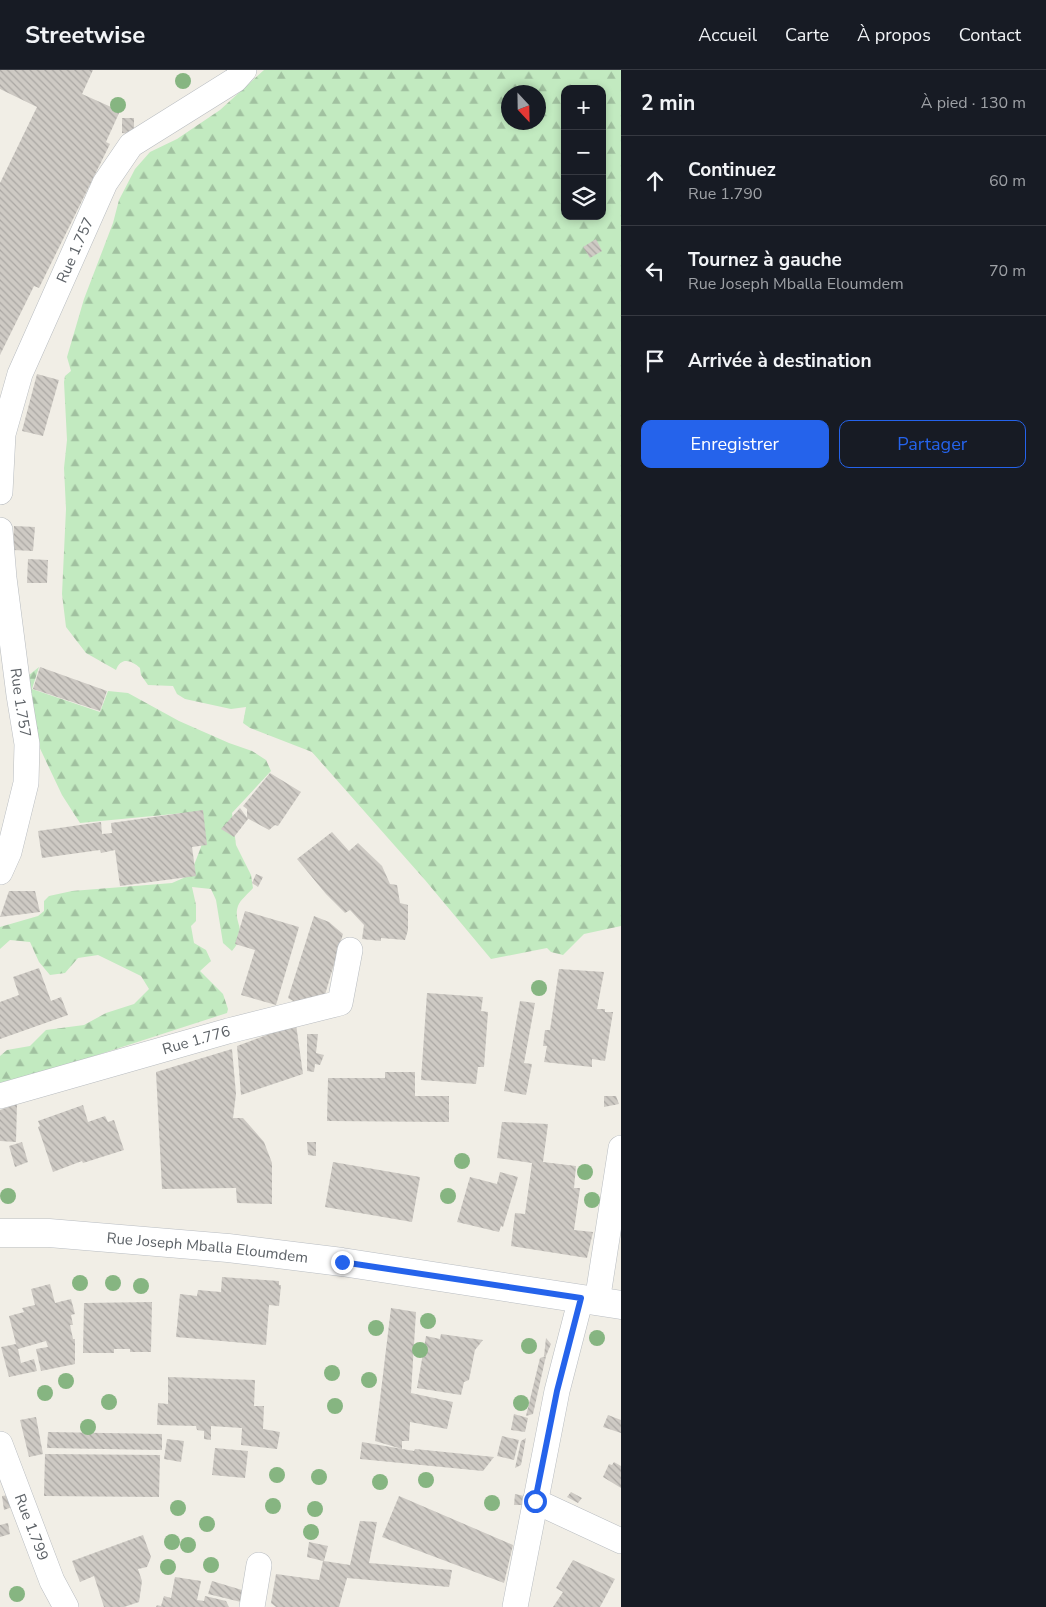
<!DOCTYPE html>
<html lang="fr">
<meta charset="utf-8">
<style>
:root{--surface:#171b24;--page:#20242c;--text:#f1f3f6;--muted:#9ea1a6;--line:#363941;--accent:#2563eb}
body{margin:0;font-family:"Nunito Sans",sans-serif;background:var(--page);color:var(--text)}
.controls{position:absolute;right:15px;top:15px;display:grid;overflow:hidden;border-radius:10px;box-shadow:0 2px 8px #0003}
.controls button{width:45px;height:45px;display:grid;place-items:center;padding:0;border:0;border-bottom:1px solid var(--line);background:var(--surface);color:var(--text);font:25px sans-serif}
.compass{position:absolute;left:501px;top:15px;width:45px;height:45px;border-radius:50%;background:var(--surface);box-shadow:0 2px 8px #0003;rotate:158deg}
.stop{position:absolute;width:15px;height:15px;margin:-11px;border:4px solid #2563eb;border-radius:50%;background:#fff}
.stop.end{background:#2563eb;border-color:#fff;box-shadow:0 1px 5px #0008}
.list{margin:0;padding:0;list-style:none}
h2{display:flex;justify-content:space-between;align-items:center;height:65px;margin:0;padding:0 20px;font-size:21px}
h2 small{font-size:16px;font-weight:400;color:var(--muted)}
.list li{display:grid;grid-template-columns:32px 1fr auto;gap:15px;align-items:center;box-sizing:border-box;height:90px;padding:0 20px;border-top:1px solid var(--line)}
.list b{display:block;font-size:19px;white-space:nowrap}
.list p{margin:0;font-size:16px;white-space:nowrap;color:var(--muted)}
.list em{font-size:16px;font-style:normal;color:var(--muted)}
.actions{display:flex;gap:10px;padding:15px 20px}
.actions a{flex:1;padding:11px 0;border:1px solid var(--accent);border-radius:10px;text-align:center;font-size:18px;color:var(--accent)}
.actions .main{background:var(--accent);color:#fff}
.icon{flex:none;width:28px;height:28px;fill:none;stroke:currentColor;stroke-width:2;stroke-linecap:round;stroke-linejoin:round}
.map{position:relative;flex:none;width:621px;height:1537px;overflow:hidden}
header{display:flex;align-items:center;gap:30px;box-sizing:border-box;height:70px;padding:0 25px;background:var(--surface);border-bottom:1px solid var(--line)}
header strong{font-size:24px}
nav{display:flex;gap:28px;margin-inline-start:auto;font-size:18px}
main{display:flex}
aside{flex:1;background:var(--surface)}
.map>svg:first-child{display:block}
.forest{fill:url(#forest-firs);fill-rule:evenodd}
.building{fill:url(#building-back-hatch)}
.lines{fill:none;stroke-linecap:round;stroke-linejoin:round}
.minor-casing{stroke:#b8bcc0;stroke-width:26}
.secondary-casing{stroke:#b9bdc2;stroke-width:29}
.minor{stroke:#fff;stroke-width:25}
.secondary{stroke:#fff;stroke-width:28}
.tree{fill:#86b581}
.route{stroke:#2563eb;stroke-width:6}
.labels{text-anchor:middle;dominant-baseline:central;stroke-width:4.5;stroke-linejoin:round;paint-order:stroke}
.street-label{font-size:15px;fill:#5d6267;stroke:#fff}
</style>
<header>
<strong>Streetwise</strong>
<nav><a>Accueil</a><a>Carte</a><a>À propos</a><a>Contact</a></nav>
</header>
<main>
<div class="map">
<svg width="621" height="1537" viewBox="0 0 621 1537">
<defs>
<pattern id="forest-firs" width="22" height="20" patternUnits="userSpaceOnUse" patternTransform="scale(1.25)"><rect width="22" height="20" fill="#c2eac0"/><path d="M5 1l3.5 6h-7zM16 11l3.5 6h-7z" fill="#a1c1a0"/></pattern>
<pattern id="building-back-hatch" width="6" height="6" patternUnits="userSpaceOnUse" patternTransform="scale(1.25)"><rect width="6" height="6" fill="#cecac4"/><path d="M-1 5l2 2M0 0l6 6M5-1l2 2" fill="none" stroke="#aaa7a3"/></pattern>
</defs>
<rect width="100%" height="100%" fill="#f1eee6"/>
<path class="forest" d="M264,0h357v856l-37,8 -21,21 -12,-3 -4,-4 -56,11 -66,-79 -113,-128 -62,-24 -7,-5 3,-16 -15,2 -46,-10 -8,-5 -4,-8 -25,-1 -7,-10 -1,-7c-9,-8 -19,-11 -24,2l-30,-17 -20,-26 -4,-33 4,-85 -2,-41 3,-28 -3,-58 1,-6 6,-5 -4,-14 17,-58 29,-76 6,-23 16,-31 15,-17 27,-13 43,-29zM565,19h37v127h-37zM508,22h30v30h-30z
M39,597l-7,22 68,23 8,-21 20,2 51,28 50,22 23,8 14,9 5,11 -39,42 4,32 15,30 2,13c-4,5 -13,12 -15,18 -6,18 12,24 -6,45l-9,-8 -7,-43 -5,-11 -19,-2 4,18v16l-5,5 3,17 12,7 5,11 -11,10 23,23 5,15 -1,4 -142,46 -85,25v-28l7,-6 23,-4 16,-16 38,-5 22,-12 28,-9 15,-15 -8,-13 -43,-21 -20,3 -13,15 -15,2 -11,-13 -9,-20 -20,-2 -10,9v-22l38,-11 6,-5v-10l5,-5 23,-5 100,-8 16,-7 6,-11 7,-18 3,-23 -20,-11 -104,10 -18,-28 -26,-55 -7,-65z"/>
<path class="building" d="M0,0h93l-11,24 38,17 -14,31 4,2 -71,144 -5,-2 -34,69v-172l37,-76 -37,-18z
M122,48h12v16l-12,-1z
M596,169l6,12 -12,7 -7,-11z
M37,304l22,6 -16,56 -21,-5z
M14,456l21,1 -2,24 -20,-1z
M28,489l20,1 -1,23h-20z
M40,597l67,24 -7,20 -67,-22z
M270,703l31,19 -23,34 -3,-1 -6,5 -22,-12v-9l-4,-3z
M240,738l8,11 -14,18 -13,-8z
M203,740l4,35 -15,2 4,29 -76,10 -5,-36 -14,3 -1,-3 -58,8 -4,-27 63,-9 1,12 10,-1 -1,-10z
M332,762l17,19 9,-8 24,23 8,18 7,1 3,18 8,2v25l-3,10 -24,-2v3l-19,-2 2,-14 -14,-15 -5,3 -19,-19 -29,-35z
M256,804l7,3 -5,10 -6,-4z
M9,821h26l5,21 -40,5z
M245,841l54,16 -23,78 -35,-10 14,-45 -20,-6z
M314,846l15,6 14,12 -19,64 -22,8 -14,-8z
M39,898l12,33 10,-4 7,18 -68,24v-37l19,-7 -6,-18z
M559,899l45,3 -7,37h8v3h8l-8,49 -13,-2v8l-48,-5 3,-16h-4l2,-16h5z
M427,923l56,4 -2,14 7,1 -4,55h-6l-2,17 -55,-4z
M520,931l15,2 -11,60 8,1 -6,31 -22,-4z
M296,954l7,50 -62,21 -4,-49z
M307,964h11l-2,19 8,2 -4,10 -5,-1 -1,8 -7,-1z
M232,979l4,45 -3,24h10l21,24 8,21v41l-35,-1 -1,-15 -74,1 -6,-117z
M385,1002h30v24h34v26l-122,-1 1,-43h57z
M604,1026h12l3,8 -15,3z
M17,1034l-1,38 -16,-1v-31z
M83,1035l5,17 17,-6 3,6 6,-2 10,30 -41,13 -1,-2 -29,11 -15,-45 2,-1 -2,-5z
M502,1052l46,2 -5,38 33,4 -2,22h6l-6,42 19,2 -6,26 -76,-12 4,-33 10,1 7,-51 -35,-5z
M22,1072l6,20 -13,5 -6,-21z
M307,1072h9v14l-8,-1z
M333,1092l87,15 -8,45 -87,-15z
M500,1102l18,5 -15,50 -2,-1 -2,6 -42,-10 13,-45 27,7z
M222,1207l57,4v4h2l-2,21 -10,-1 -3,40 -90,-8 4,-43 17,2 1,-6 23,2z
M50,1214l5,19 16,-4 4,15 -4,1 2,10h-3l3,14h2v25l-34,7 -5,-22 12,-2 -2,-6 -28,8 3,14 13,-4 3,12 -28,6 -8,-30 15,-3 -7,-28 15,-4 -2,-4 13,-3 -4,-16z
M152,1232l-1,50h-21v-3h-16v4h-31l1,-50z
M391,1238l25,4 -5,81 42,9 -6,27 -37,-7 -1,19h-7v8l-27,-8z
M441,1264l42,6 -8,10 -6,30 -5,2 -3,13 -44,-7 9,-52 14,3z
M546,1268l5,6 -5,12h-2z
M546,1286l-13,58 -7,2 14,-58z
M168,1307l87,3 -1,26h10l-1,23 17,3 -3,17 -36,-4 1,-17 -31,-2v14l-7,-1v-8l-7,-1 -1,-4 -39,-1 1,-22 10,1z
M514,1344l14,4 -3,14 -14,-2z
M608,1345l13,5v13l-18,-6z
M36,1347l7,37 -14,3 -9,-37z
M48,1362l114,2v16l-115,-2z
M502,1366l17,4 -5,20 -17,-4z
M526,1368l-5,27 -6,3 6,-27z
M167,1369l17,2 -3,21 -17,-3z
M362,1372l52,9 1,-2 79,8 -11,14 -123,-12z
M215,1378l33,3 -3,27 -33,-3z
M45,1384l115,1 -1,42 -115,-1z
M614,1392l7,4v22l-18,-11 6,-13 3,1z
M571,1422l11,6 -4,5 -11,-6z
M515,1424l9,2 -2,9h-8z
M9,1425l3,12 -8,3 -2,-14z
M399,1426l114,49 -9,38 -122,-46z
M360,1451l17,1 -8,41 83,7 -3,17 -102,-9 -8,29h-63l-5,-4 5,-29 43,6 4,-19 -16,-4 2,-15 19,4 -4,15 26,4z
M8,1453l2,11 -10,3v-12z
M143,1465l8,22 -4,10 -9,2 4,12 -3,21 -15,5h-20l-10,-31 -14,6 -8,-21z
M573,1490l42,19 -15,28h-47l10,-15 -7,-4z
M175,1507l26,4 -4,19 7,1 1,-5 21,5 3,6h-73l1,-2 4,1 3,-10 7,2z
M212,1511l30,9 3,13 -37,-9z"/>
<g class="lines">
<g class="minor-casing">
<g id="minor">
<path id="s1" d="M0,422l3,-58 17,-60 85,-191 26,-38 104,-65 9,-10"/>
<path id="s2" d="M0,460l4,48 15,117 8,49 -1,39 -17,69 -9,20"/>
<path id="s3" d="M0,1026l228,-65 112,-28 10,-53"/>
<path d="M597,1232l24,-154"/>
<path id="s4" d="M0,1374l52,137 14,26"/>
<path d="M535,1431l86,40"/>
<path d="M252,1537l7,-42"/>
<path d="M515,1537l42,-216 24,-93"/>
</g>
</g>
<g class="secondary-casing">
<g id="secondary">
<path id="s5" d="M0,1163h49l179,15 114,14 279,43"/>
</g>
</g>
<use href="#minor" class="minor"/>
<use href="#secondary" class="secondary"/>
</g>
<g class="tree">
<circle cx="183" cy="11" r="8"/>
<circle cx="118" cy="35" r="8"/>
<circle cx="539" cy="918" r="8"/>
<circle cx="462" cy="1091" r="8"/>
<circle cx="585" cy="1102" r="8"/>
<circle cx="8" cy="1126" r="8"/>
<circle cx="448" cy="1126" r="8"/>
<circle cx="592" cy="1130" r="8"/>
<circle cx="80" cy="1213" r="8"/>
<circle cx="113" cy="1213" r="8"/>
<circle cx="141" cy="1216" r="8"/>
<circle cx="428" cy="1251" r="8"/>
<circle cx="376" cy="1258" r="8"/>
<circle cx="597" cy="1268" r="8"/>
<circle cx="529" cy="1276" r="8"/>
<circle cx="420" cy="1280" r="8"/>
<circle cx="332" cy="1303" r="8"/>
<circle cx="369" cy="1310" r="8"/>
<circle cx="66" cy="1311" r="8"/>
<circle cx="45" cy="1323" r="8"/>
<circle cx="109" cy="1332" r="8"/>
<circle cx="521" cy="1333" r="8"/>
<circle cx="335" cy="1336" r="8"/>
<circle cx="88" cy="1357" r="8"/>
<circle cx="277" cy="1405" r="8"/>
<circle cx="319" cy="1407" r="8"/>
<circle cx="426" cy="1410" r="8"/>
<circle cx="380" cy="1412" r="8"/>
<circle cx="492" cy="1433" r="8"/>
<circle cx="273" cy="1436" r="8"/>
<circle cx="178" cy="1438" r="8"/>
<circle cx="315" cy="1439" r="8"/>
<circle cx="207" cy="1454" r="8"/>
<circle cx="311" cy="1462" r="8"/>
<circle cx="172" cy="1472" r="8"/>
<circle cx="188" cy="1475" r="8"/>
<circle cx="211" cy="1495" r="8"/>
<circle cx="168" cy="1497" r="8"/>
<circle cx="17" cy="1524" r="8"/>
</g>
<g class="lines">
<path class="route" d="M342,1192l239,36 -24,93 -22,110"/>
</g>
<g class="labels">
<g class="street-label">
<text stroke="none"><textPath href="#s1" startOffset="256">Rue 1.757</textPath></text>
<text stroke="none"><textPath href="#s2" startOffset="174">Rue 1.757</textPath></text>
<text stroke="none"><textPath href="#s3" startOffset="204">Rue 1.776</textPath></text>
<text stroke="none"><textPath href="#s5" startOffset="208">Rue Joseph Mballa Eloumdem</textPath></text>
<text stroke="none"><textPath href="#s4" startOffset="89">Rue 1.799</textPath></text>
</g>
</g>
</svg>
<div class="controls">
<button>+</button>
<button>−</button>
<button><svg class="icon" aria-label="layers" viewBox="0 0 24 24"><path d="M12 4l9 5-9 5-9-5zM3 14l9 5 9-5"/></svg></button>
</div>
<svg class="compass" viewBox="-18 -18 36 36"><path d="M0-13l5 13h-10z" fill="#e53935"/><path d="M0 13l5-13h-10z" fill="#9ea1a6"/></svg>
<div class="stop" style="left:535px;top:1431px"></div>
<div class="stop end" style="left:342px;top:1192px"></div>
</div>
<aside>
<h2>2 min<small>À pied · 130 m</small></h2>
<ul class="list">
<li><svg class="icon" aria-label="ahead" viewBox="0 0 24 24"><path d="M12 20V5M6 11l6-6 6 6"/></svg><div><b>Continuez</b><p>Rue 1.790</p></div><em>60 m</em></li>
<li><svg class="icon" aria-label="left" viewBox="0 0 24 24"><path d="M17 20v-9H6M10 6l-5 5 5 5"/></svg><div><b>Tournez à gauche</b><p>Rue Joseph Mballa Eloumdem</p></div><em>70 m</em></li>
<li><svg class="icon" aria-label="arrive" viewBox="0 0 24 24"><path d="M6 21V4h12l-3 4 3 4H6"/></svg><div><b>Arrivée à destination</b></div></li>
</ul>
<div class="actions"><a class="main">Enregistrer</a><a>Partager</a></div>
</aside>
</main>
